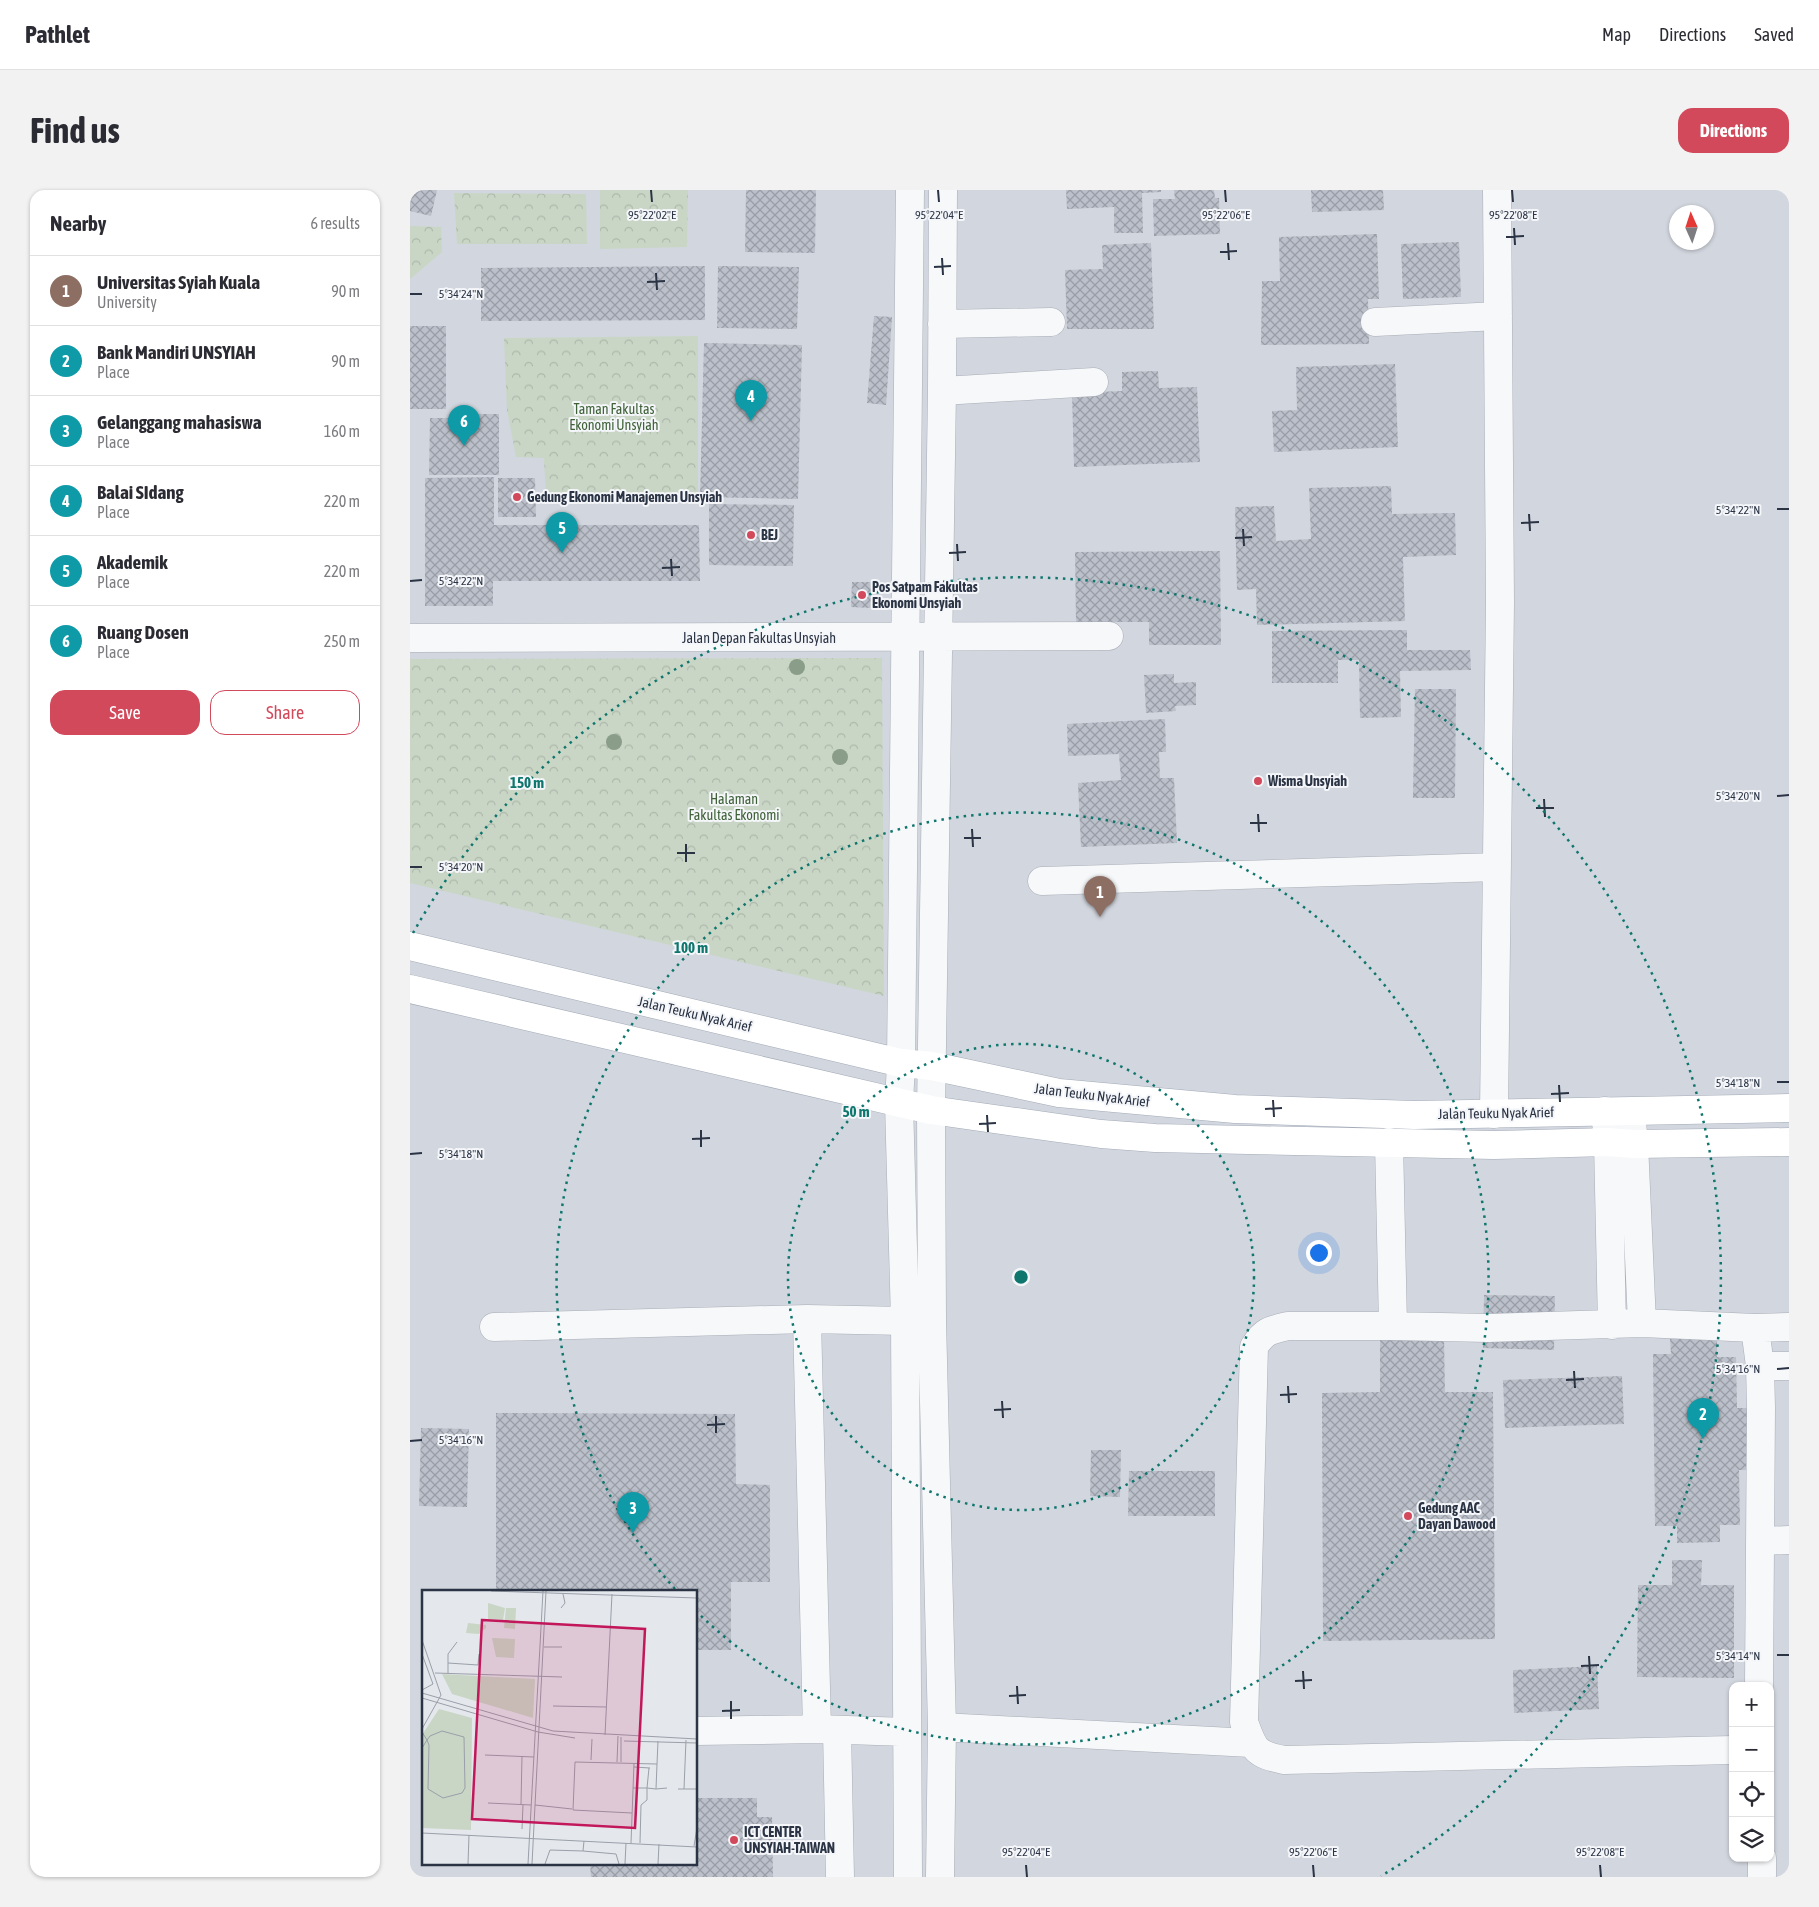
<!DOCTYPE html>
<meta charset="utf-8">
<style>
:root{--surface:#fff;--page:#f2f2f3;--text:#2b2b33;--muted:#7c7c81;--line:#e1e1e2;--accent:#d1495b}
body{margin:0;font-family:"Asap Condensed",sans-serif;background:var(--page);color:var(--text)}
.controls{position:absolute;right:15px;bottom:15px;display:grid;overflow:hidden;border-radius:10px;box-shadow:0 1px 4px #0004}
.controls button{width:45px;height:45px;display:grid;place-items:center;padding:0;border:0;border-bottom:1px solid var(--line);background:var(--surface);color:var(--text);font:25px sans-serif}
.compass{position:absolute;left:1259px;top:15px;width:45px;height:45px;border-radius:50%;background:var(--surface);box-shadow:0 1px 4px #0004;rotate:357deg}
.you{position:absolute;left:908px;top:1062px;width:18px;height:18px;margin:-12px;border:4px solid #fff;border-radius:50%;background:#1a73e8;box-shadow:0 0 0 8px #1a73e833}
.badge{display:grid;place-items:center;width:32px;height:32px;border-radius:50%;background:var(--accent);color:#fff;font-size:16px;font-weight:700}
.pin{position:absolute;translate:-50% -41px;filter:drop-shadow(0 1px 2px #0008)}
.pin::after{content:'';position:absolute;top:26px;width:18px;height:15px;background:inherit;clip-path:polygon(0 0,100% 0,50% 100%)}
.list{margin:0;padding:0;list-style:none}
h2{display:flex;justify-content:space-between;align-items:center;height:65px;margin:0;padding:0 20px;font-size:21px}
h2 small{font-size:16px;font-weight:400;color:var(--muted)}
.list li{display:grid;grid-template-columns:32px 1fr auto;gap:15px;align-items:center;box-sizing:border-box;height:70px;padding:0 20px;border-top:1px solid var(--line)}
.list b{display:block;font-size:19px;white-space:nowrap}
.list p{margin:0;font-size:16px;white-space:nowrap;color:var(--muted)}
.list em{font-size:16px;font-style:normal;color:var(--muted)}
.actions{display:flex;gap:10px;padding:15px 20px}
.actions a{flex:1;padding:11px 0;border:1px solid var(--accent);border-radius:15px;text-align:center;font-size:18px;color:var(--accent)}
.actions .main{background:var(--accent);color:#fff}
.icon{flex:none;width:28px;height:28px;fill:none;stroke:currentColor;stroke-width:2;stroke-linecap:round;stroke-linejoin:round}
.map{position:relative;flex:none;width:1379px;height:1687px;overflow:hidden;border-radius:15px}
header{display:flex;align-items:center;gap:30px;box-sizing:border-box;height:70px;padding:0 25px;background:var(--surface);border-bottom:1px solid var(--line)}
header strong{font-size:24px}
nav{display:flex;gap:28px;margin-inline-start:auto;font-size:18px}
.intro{display:flex;align-items:center;justify-content:space-between;box-sizing:border-box;height:120px;padding:0 30px}
h1{margin:0;font-size:35px}
.button{padding:12px 22px;border-radius:15px;background:var(--accent);color:#fff;font-size:18px;font-weight:700}
main{display:flex;gap:30px;padding:0 30px}
aside{flex:1;background:var(--surface);border-radius:15px;box-shadow:0 1px 4px #0004}
.map>svg:first-child{display:block}
.built{fill:#d2d6de;fill-rule:evenodd}
.forest{fill:url(#forest-crowns)}
.building{fill:url(#building-cross-hatch)}
.lines{fill:none;stroke-linecap:round;stroke-linejoin:round}
.minor-casing{stroke:#a9aeb7;stroke-width:29}
.major-casing{stroke:#a3abb8;stroke-width:29}
.minor{stroke:#f7f8fa;stroke-width:28}
.major{stroke:#fff;stroke-width:28}
.tree{fill:#899d89}
.ticks{fill:none;stroke:#2b3445;stroke-width:2}
.ring{fill:none;stroke:#0f766e;stroke-width:2.5;stroke-dasharray:2.5 5}
.poi-dot{fill:#d1495b;stroke:#f4f6f9;stroke-width:2}
.labels{text-anchor:middle;dominant-baseline:central;stroke-width:4;stroke-linejoin:round;paint-order:stroke}
.park-label{font-size:14px;fill:#3f6138;stroke:#f4f6f9}
.poi-label{font-size:14px;font-weight:bold;fill:#2b3445;stroke:#f4f6f9;text-anchor:start}
.street-label{font-size:14px;fill:#2b3445;stroke:#f4f6f9}
.inset-road{fill:none;stroke:#9a9fa9;stroke-width:1}
.view{fill:#c2185b;fill-opacity:0.15;stroke:#c2185b;stroke-width:2.5}
.inset-edge{fill:none;stroke:#2b3445;stroke-width:2.5}
.ticks-label{font-size:12px;text-anchor:middle;fill:#2b3445;stroke:#f4f6f9;stroke-width:4;stroke-linejoin:round;paint-order:stroke}
.centre{fill:#0f766e;stroke:#f4f6f9;stroke-width:2.5}
.ring-label{font-size:15px;text-anchor:middle;font-weight:bold;fill:#0f766e;stroke:#f4f6f9;stroke-width:4;stroke-linejoin:round;paint-order:stroke}
</style>
<header>
<strong>Pathlet</strong>
<nav><a>Map</a><a>Directions</a><a>Saved</a></nav>
</header>
<div class="intro"><h1>Find us</h1><a class="button">Directions</a></div>
<main>
<aside>
<h2>Nearby<small>6 results</small></h2>
<ul class="list">
<li><span class="badge" style="background:#8d6e63">1</span><div><b>Universitas Syiah Kuala</b><p>University</p></div><em>90 m</em></li>
<li><span class="badge" style="background:#0f9aa8">2</span><div><b>Bank Mandiri UNSYIAH</b><p>Place</p></div><em>90 m</em></li>
<li><span class="badge" style="background:#0f9aa8">3</span><div><b>Gelanggang mahasiswa</b><p>Place</p></div><em>160 m</em></li>
<li><span class="badge" style="background:#0f9aa8">4</span><div><b>Balai SIdang</b><p>Place</p></div><em>220 m</em></li>
<li><span class="badge" style="background:#0f9aa8">5</span><div><b>Akademik</b><p>Place</p></div><em>220 m</em></li>
<li><span class="badge" style="background:#0f9aa8">6</span><div><b>Ruang Dosen</b><p>Place</p></div><em>250 m</em></li>
</ul>
<div class="actions"><a class="main">Save</a><a>Share</a></div>
</aside>
<div class="map">
<svg width="1379" height="1687" viewBox="0 0 1379 1687">
<defs>
<pattern id="forest-crowns" width="20" height="18" patternUnits="userSpaceOnUse" patternTransform="scale(1.25)"><rect width="20" height="18" fill="#c9d6c5"/><path d="M2 6a3 3 0 1 1 6 0M12 15a3 3 0 1 1 6 0" fill="none" stroke="#adb8ab"/></pattern>
<pattern id="building-cross-hatch" width="8" height="8" patternUnits="userSpaceOnUse" patternTransform="scale(1.25)"><rect width="8" height="8" fill="#bbc0ca"/><path d="M0 0l8 8M0 8l8-8" fill="none" stroke="#989da6"/></pattern>
</defs>
<rect width="100%" height="100%" fill="#e4e7ec"/>
<path class="built" d="M0,0h1379v1687h-1379zM1266,22h30v30h-30zM14,1401h272v272h-272zM1323,1496h37v172h-37z"/>
<path class="forest" d="M190,0h88l-1,57 -87,2z
M44,3l132,1 1,50h-130z
M0,36l31,1 1,25 -32,27z
M288,146v161h-152l-2,-39 -28,-1 -9,-47 -3,-72z
M472,468l2,338 -474,-113v-224z"/>
<path class="building" d="M0,0h27l-6,26 -21,-5z
M336,0h70l-1,63 -70,-1z
M656,0h95v2l-19,1 1,40h-29v-26l-47,2z
M764,0h40l1,8h4l1,36 -66,2 -1,-37h22z
M901,0h72l1,20 -72,2z
M967,44l2,65h-11l1,45 -108,1 1,-64h18l-1,-44z
M1049,52l2,55 -58,2 -2,-55z
M741,53l3,86h-87l-2,-59 38,-1 -1,-24z
M295,76v54l-224,1v-53z
M308,76l81,1 -2,62 -80,-1z
M464,126l18,1 -6,88 -19,-2z
M0,136h36v83h-36z
M294,153l98,2 -4,154 -98,-2z
M985,174l3,83 -124,5 -2,-41 25,-1 -1,-43z
M748,181l1,17 38,-1 3,75 -126,5 -2,-74 50,-2v-19z
M41,224h48v61h-70l1,-57h20z
M84,287v48h205l1,56h-207v25h-68v-128z
M88,288h37l1,39h-38z
M981,296l1,28 63,-1 1,42 -53,2 2,64 -148,4 -1,-36 -19,1 -2,-83 39,-1 2,35 35,-2 -2,-51z
M299,314l85,1 -1,61 -84,-1z
M810,361l1,94h-72v-23h-73l-1,-70z
M442,392h20l-1,26 -20,-1z
M997,440v20h63l1,20 -71,1 1,46 -41,1 -1,-58h-21v23h-66v-52z
M764,484v9l22,-1v23l-21,1 1,5 -30,2 -2,-38z
M1005,499h41l-1,109h-42z
M755,529l1,33h-7l1,26h14l3,65 -96,4 -3,-64 43,-3 -2,-26 -51,2 -1,-32z
M1074,1105l71,1 -1,54 -71,-2z
M1034,1148l1,54h48l2,247 -172,2 -1,-248 58,-1v-53z
M1260,1149h47v18h19l1,51h15l1,62h-14l1,55h-20v17l-43,1v-17h-22l-2,-172h18z
M1212,1186l2,48 -119,4 -2,-48z
M86,1223l239,1 1,70 34,1v97h-39v68h-35v-59h-200z
M11,1238l48,1 -2,78 -48,-1z
M681,1260h30l-1,47 -30,-1z
M719,1281h86v45h-87z
M1262,1370h30l-1,25h33v93l-97,-1 1,-92h34z
M1187,1476l2,43 -85,4 -1,-43z
M286,1608h61v19h15l1,60h-182l-1,-14h106z"/>
<g class="lines">
<g class="minor-casing">
<path id="minor" d="M965,132l123,-6
M532,134l109,-2
M532,201l152,-9
M0,448l699,-2
M632,691l455,-14
M1195,921l3,31 4,183
M1221,922l3,32 8,179
M1084,924l6,-512 -3,-412
M979,952l4,184
M397,1129l10,410
M84,1137l313,-8 98,2
M1345,1138l5,38 1,42 -2,278
M1350,1176h29
M1351,1351l28,-1
M532,1537l309,16
M427,1540l3,147
M286,1541l121,-2 90,3
M1323,1560l-449,10c-29,-6 -30,-10 -40,-38l10,-375c10,-16 16,-17 34,-21h105l95,2 154,-5 113,5 34,-1
M1352,1668v19
M498,1687l-3,-556 -6,-218 2,-40 9,-873
M530,1687l2,-150 -10,-407 -1,-210 11,-719 1,-201"/>
</g>
<g class="major-casing">
<path id="major" d="M0,756l491,117 31,3 127,27 176,16 179,6 375,-7
M0,799l521,121 170,24 54,4 339,7 114,-3 26,2 155,-2"/>
</g>
<use href="#minor" class="minor"/>
<use href="#major" class="major"/>
</g>
<g class="tree">
<circle cx="387" cy="477" r="8"/>
<circle cx="204" cy="552" r="8"/>
<circle cx="430" cy="567" r="8"/>
</g>
<path class="ticks" d="M241,0l1,12M528,0l1,12M815,0l1,12M1102,0l1,12M1104,38l1,17M1096,47l18,-1M818,53l1,17M810,62l17,-1M532,68l1,17M524,77l17,-1M246,83l1,17M237,92l18,-1M0,104h12M1367,319h12M1119,324l1,17M1111,333l18,-1M833,339l1,17M825,348l17,-1M547,354l1,17M539,363l17,-1M261,369l1,17M252,378l18,-1M0,391l12,-1M1367,606l12,-1M1134,609l1,18M1126,618h18M848,624l1,18M840,633h17M562,639l1,18M554,648h17M276,654v18M267,663h18M0,677h12M1367,892h12M1149,895l1,17M1141,904l18,-1M863,910l1,17M855,919l17,-1M577,925l1,17M569,934l17,-1M291,940v17M282,949l18,-1M0,964l12,-1M1367,1179l12,-1M1164,1181l1,17M1156,1190l18,-1M878,1196l1,17M870,1205l17,-1M592,1211l1,17M584,1220l17,-1M306,1226v17M297,1235l18,-1M0,1251l12,-1M1367,1465h12M1179,1466l1,18M1171,1476l18,-1M893,1481l1,18M885,1491l17,-1M607,1496l1,18M599,1506l17,-1M321,1511v18M312,1521l18,-1M616,1675l1,12M903,1675l1,12M1190,1675l1,12"/>
<g class="ring">
<circle cx="611" cy="1087" r="233"/>
<path d="M265 1399A466 466 0 1 1 287 1422"/>
<path d="M3 743A699 699 0 1 1 971 1686"/>
</g>
<g class="poi-dot">
<circle cx="107" cy="307" r="5"/>
<circle cx="341" cy="345" r="5"/>
<circle cx="452" cy="405" r="5"/>
<circle cx="848" cy="591" r="5"/>
<circle cx="998" cy="1326" r="5"/>
<circle cx="324" cy="1650" r="5"/>
</g>
<g class="labels">
<g class="park-label">
<text x="204" y="219">Taman Fakultas<tspan x="204" dy="16">Ekonomi Unsyiah</tspan></text>
<text x="324" y="609">Halaman<tspan x="324" dy="16">Fakultas Ekonomi</tspan></text>
</g>
<g class="poi-label">
<text x="117" y="307">Gedung Ekonomi Manajemen Unsyiah</text>
<text x="351" y="345">BEJ</text>
<text x="462" y="397">Pos Satpam Fakultas<tspan x="462" dy="16">Ekonomi Unsyiah</tspan></text>
<text x="858" y="591">Wisma Unsyiah</text>
<text x="1008" y="1318">Gedung AAC<tspan x="1008" dy="16">Dayan Dawood</tspan></text>
<text x="334" y="1642">ICT CENTER<tspan x="334" dy="16">UNSYIAH-TAIWAN</tspan></text>
</g>
<g class="street-label">
<text x="349" y="448">Jalan Depan Fakultas Unsyiah</text>
<text transform="translate(285 824) rotate(13)">Jalan Teuku Nyak Arief</text>
<text transform="translate(682 905) rotate(7)">Jalan Teuku Nyak Arief</text>
<text transform="translate(1086 923) rotate(-1)">Jalan Teuku Nyak Arief</text>
</g>
</g>
<g transform="translate(12 1400)">
<rect width="275" height="275" fill="#e4e7ec"/>
<path d="M66,13l17,5 -2,12 -15,-1zM84,18h10l-1,21 -11,-1zM46,33l18,2v3l-7,6 -13,-1zM70,48l23,1 -1,19 -18,-1zM20,84l93,5 -2,39 -81,-24zM17,119l33,9 -1,112 -49,-2v-93z" fill="#c9d6c5"/>
<path d="M8,147h33v56h-33zM13,213l12,1 -2,19 -11,-1z" fill="#c9d6c5"/>
<path class="inset-road" d="M69,1l206,7M139,18l4,-5 -2,-9M0,50l19,55 -19,34M122,57h18M0,64l11,30 -11,6M26,73l30,2 1,-11M13,83l127,4M26,83v-19l9,-12M0,103l131,38 144,8M0,108l116,34 37,6M131,116l53,1M0,142l5,8 2,5 -1,44 15,9 19,-5 3,-5 -1,-51 -22,-6 -12,5 -3,4 -5,8M183,145l7,-141M199,147v25M202,151l73,2M63,165l49,2M169,170l1,-21M195,172l1,-26M235,174l-1,25 11,-1M212,177l16,1M211,198h14l2,-20M256,199h19M262,199l2,-49M66,213l43,2M99,214l1,-48M113,215l37,4M210,223l-59,-3 2,-48 82,2 1,-23M100,239l1,-24M0,243l275,14M162,251l-1,10 33,3 3,10M209,253l3,-80M218,253l1,-38 6,-5v-12l9,1M272,256l3,-18M46,274l1,-29M106,274l15,-273M110,274l14,-273M123,274l5,-14 33,1M203,274l1,-21M236,274l1,-20"/>
<path class="view" d="M60,30l163,9 -10,199 -163,-9z"/>
<rect width="275" height="275" class="inset-edge"/>
</g>
<g class="ticks-label">
<text x="242" y="29">95°22'02"E</text>
<text x="529" y="29">95°22'04"E</text>
<text x="816" y="29">95°22'06"E</text>
<text x="1103" y="29">95°22'08"E</text>
<text x="51" y="108">5°34'24"N</text>
<text x="1328" y="324">5°34'22"N</text>
<text x="51" y="395">5°34'22"N</text>
<text x="1328" y="610">5°34'20"N</text>
<text x="51" y="681">5°34'20"N</text>
<text x="1328" y="897">5°34'18"N</text>
<text x="51" y="968">5°34'18"N</text>
<text x="1328" y="1183">5°34'16"N</text>
<text x="51" y="1254">5°34'16"N</text>
<text x="1328" y="1470">5°34'14"N</text>
<text x="616" y="1666">95°22'04"E</text>
<text x="903" y="1666">95°22'06"E</text>
<text x="1190" y="1666">95°22'08"E</text>
</g>
<circle cx="611" cy="1087" r="8" class="centre"/>
<g class="ring-label">
<text x="117" y="598">150 m</text>
<text x="281" y="763">100 m</text>
<text x="446" y="927">50 m</text>
</g>
</svg>
<div class="controls">
<button>+</button>
<button>−</button>
<button><svg class="icon" aria-label="locate" viewBox="0 0 24 24"><circle cx="12" cy="12" r="6"/><path d="M12 2v4M12 18v4M2 12h4M18 12h4"/></svg></button>
<button><svg class="icon" aria-label="layers" viewBox="0 0 24 24"><path d="M12 4l9 5-9 5-9-5zM3 14l9 5 9-5"/></svg></button>
</div>
<svg class="compass" viewBox="-18 -18 36 36"><path d="M0-13l5 13h-10z" fill="#e53935"/><path d="M0 13l5-13h-10z" fill="#7c7c81"/></svg>
<div class="you"></div>
<div class="pin badge" style="left:690px;top:727px;background:#8d6e63">1</div>
<div class="pin badge" style="left:1293px;top:1249px;background:#0f9aa8">2</div>
<div class="pin badge" style="left:223px;top:1343px;background:#0f9aa8">3</div>
<div class="pin badge" style="left:341px;top:231px;background:#0f9aa8">4</div>
<div class="pin badge" style="left:152px;top:363px;background:#0f9aa8">5</div>
<div class="pin badge" style="left:54px;top:256px;background:#0f9aa8">6</div>
</div>
</main>
